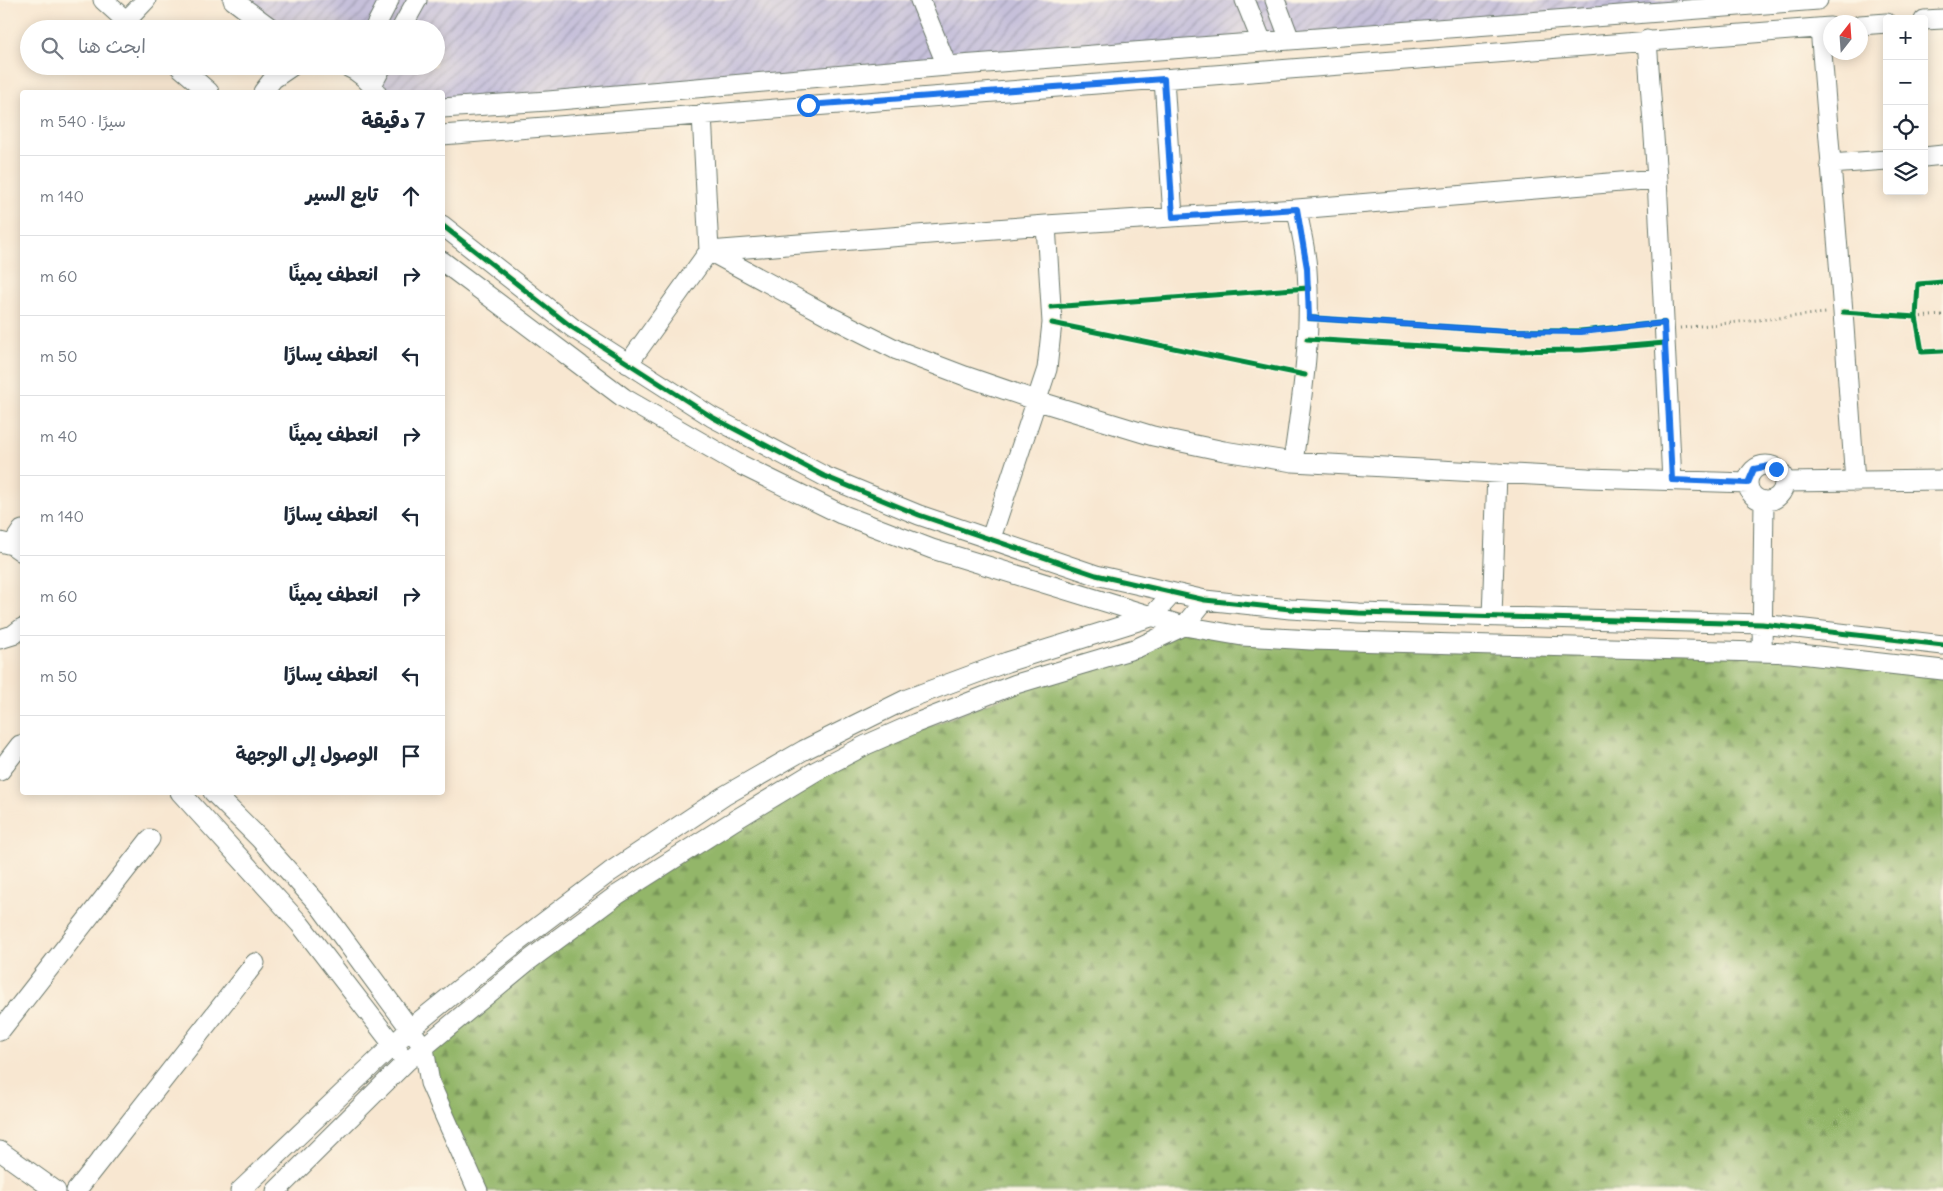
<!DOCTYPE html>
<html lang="ar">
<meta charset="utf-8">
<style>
:root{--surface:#fff;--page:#f2f2f3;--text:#1f2937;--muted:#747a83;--line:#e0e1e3}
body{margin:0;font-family:Delius,"Playpen Sans Arabic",sans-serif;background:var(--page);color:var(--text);direction:rtl}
.controls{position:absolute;right:15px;top:15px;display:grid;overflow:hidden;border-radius:5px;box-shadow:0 2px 12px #0003}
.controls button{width:45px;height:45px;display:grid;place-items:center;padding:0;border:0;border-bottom:1px solid var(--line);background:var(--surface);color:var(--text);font:25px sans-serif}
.compass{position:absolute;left:1823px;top:15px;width:45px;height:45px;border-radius:50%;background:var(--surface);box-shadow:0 2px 12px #0003;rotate:17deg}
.stop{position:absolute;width:15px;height:15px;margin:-11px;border:4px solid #1a73e8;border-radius:50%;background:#fff}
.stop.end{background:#1a73e8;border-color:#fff;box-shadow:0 1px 5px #0008}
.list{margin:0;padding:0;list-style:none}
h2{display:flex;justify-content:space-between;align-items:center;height:65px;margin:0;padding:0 20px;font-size:21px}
h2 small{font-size:16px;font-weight:400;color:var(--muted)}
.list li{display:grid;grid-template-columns:32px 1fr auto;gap:15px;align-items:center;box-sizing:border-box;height:80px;padding:0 20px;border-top:1px solid var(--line)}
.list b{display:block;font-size:19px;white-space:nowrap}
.list em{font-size:16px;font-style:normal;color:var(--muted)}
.icon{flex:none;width:28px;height:28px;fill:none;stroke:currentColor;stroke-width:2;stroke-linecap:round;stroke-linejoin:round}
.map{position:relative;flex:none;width:1943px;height:1191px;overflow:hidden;direction:ltr}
.search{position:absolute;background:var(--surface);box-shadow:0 2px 12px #0003;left:20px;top:20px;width:425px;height:55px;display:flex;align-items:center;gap:12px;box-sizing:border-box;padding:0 18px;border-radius:28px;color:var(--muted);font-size:19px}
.panel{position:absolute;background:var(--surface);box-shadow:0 2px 12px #0003;left:20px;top:90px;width:425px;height:705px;border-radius:5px;direction:rtl}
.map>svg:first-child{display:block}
.industrial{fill:url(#industrial-furrows)}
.forest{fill:url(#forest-firs);stroke:#597a4e}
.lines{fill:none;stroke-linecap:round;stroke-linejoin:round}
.minor-casing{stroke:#6b786b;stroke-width:21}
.path{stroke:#6b786b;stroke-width:3;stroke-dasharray:1 4;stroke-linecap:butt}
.minor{stroke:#fff;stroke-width:19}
.cycleway-casing{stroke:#fcf5e5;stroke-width:8}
.cycleway{stroke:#00873e;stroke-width:5}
.route{stroke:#1a73e8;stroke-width:6}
</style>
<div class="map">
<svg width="1943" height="1191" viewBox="0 0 1943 1191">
<defs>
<pattern id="industrial-furrows" width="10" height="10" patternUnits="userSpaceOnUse" patternTransform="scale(1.25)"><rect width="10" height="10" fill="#c6c0da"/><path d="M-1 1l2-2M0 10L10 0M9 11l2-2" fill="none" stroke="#a09db2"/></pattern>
<pattern id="forest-firs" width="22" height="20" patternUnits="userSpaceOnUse" patternTransform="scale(1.25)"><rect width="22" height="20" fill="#93b669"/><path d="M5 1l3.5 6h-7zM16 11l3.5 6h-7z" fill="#779557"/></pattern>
</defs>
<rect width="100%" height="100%" fill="#fcf5e5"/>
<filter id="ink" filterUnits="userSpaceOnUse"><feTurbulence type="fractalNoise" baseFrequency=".02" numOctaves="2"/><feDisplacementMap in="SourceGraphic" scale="10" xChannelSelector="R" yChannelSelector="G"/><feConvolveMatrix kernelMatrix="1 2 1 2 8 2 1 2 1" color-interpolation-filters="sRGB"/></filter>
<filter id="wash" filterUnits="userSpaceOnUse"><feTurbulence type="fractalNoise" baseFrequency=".0096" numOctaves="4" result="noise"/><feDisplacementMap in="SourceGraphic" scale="20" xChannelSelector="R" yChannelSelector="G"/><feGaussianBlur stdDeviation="1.12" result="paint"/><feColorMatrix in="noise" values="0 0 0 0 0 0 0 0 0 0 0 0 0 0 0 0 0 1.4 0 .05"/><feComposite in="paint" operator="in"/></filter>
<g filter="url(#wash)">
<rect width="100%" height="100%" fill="#f8e7d1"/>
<path class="industrial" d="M222,0h1587l-1366,108 -1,-16h-68l-20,-22 -53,-4h135v-37h-183z"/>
<path class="forest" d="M1184,626l578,26 181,19v520h-1466l-53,-143 104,-87 288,-190z"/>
</g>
<g filter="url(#ink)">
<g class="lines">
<g class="minor-casing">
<path id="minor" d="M103,0l32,29
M233,0l39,29
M920,0l27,66
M1245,0l17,42
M1275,0l15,40
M1924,20l19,-1
M126,21l20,-21
M1860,25l27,-2
M1820,28l23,284 12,170
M374,29l15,-29
M401,29l16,-29
M1647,40l10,139 15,302
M179,66l30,26
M346,66c12,5 24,15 30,26
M1164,79l9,138
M372,85l10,-19
M263,92l10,-13 19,-13
M442,108l106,-7 399,-35 871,-66
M442,135l1388,-108
M1924,157l19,-2
M1830,164l57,-4
M442,225l131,103 139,89 112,59 95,39 177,60 109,25 85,9 69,4 403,11 181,21
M709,251l124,67 64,32 68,26 73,25 115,35 71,15 69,11 295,16 160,5
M709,251l337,-26 251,-16 360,-30
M442,261l182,137 113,65 104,51 91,35 252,77 58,10 69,4 480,13 152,17
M628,364l81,-113 -7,-137
M1293,462c9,-64 19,-127 14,-192 -1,-20 -7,-41 -10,-61
M1748 483a18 18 0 1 1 36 0a18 18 0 1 1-36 0Z
M1784,482l159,-2
M990,541l57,-172 5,-46 -6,-98
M0,542l12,3 10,7
M12,545l10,-15
M1492,617l5,-144
M0,639l13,-4 9,-7
M1762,652l2,-150
M0,771l20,-26
M180,792l120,132 101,131
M213,792l46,46 60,67 105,143 6,35 48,108
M0,1031l150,-192
M0,1151l56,40
M76,1191l179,-228
M240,1191l171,-163 104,-84 95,-72 114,-76 80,-46 103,-51 100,-37 144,-45 21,-23
M276,1191l130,-129 122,-101 89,-66 118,-75 81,-49 50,-26 50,-22 100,-39 121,-36 47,-22 21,-26"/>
</g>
<path class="path" d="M1916,317l27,-2
M1680,328l146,-15"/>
<use href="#minor" class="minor"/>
<g class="cycleway-casing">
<path id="cycleway" d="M442,225l131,103 139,89 112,59 95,39 177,60 109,25 85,9 69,4 403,11 181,21
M1943,282l-25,2 -2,33 6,35 21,-1
M1051,307l257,-19
M1843,312l73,5
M1309,318l198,13h74l83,-8
M1052,323l253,52
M1307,339l200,12 75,-1 83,-7"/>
</g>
<use href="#cycleway" class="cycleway"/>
</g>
</g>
<g class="lines" filter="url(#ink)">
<path class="route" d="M808,105l356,-26 9,138 124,-8 10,59 2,50 198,13 74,1 83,-9 8,157 76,3 6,-14 15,-3 7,3"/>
</g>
</svg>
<div class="controls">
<button>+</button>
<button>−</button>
<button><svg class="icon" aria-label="locate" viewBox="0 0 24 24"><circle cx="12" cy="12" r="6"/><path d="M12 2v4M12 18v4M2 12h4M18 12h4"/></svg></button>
<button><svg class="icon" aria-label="layers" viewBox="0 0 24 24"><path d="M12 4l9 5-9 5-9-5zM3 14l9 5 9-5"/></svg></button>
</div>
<svg class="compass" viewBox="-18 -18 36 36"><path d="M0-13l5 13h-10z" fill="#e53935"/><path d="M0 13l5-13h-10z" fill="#747a83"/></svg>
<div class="stop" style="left:808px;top:105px"></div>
<div class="stop end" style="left:1776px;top:469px"></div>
<div class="search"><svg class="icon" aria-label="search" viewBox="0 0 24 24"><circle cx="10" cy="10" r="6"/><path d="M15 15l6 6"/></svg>ابحث هنا</div>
<section class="panel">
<h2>7 دقيقة<small>سيرًا · 540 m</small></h2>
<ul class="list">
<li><svg class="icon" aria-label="ahead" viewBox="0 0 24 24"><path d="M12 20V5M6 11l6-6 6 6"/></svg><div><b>تابع السير</b></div><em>140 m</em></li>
<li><svg class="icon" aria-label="right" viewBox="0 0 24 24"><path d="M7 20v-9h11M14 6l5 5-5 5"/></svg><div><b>انعطف يمينًا</b></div><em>60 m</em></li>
<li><svg class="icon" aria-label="left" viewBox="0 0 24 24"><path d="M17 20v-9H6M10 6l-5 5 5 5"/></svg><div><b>انعطف يسارًا</b></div><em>50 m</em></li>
<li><svg class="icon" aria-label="right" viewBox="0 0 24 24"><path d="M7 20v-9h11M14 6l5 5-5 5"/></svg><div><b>انعطف يمينًا</b></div><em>40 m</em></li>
<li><svg class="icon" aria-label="left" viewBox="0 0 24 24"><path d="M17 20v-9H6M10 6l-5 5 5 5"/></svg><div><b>انعطف يسارًا</b></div><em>140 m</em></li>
<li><svg class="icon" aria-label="right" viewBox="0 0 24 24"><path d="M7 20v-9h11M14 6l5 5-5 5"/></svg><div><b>انعطف يمينًا</b></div><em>60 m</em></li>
<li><svg class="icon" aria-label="left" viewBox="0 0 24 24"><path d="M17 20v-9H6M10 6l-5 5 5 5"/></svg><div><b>انعطف يسارًا</b></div><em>50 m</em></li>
<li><svg class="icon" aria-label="arrive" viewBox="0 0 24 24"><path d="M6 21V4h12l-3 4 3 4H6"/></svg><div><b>الوصول إلى الوجهة</b></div></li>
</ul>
</section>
</div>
